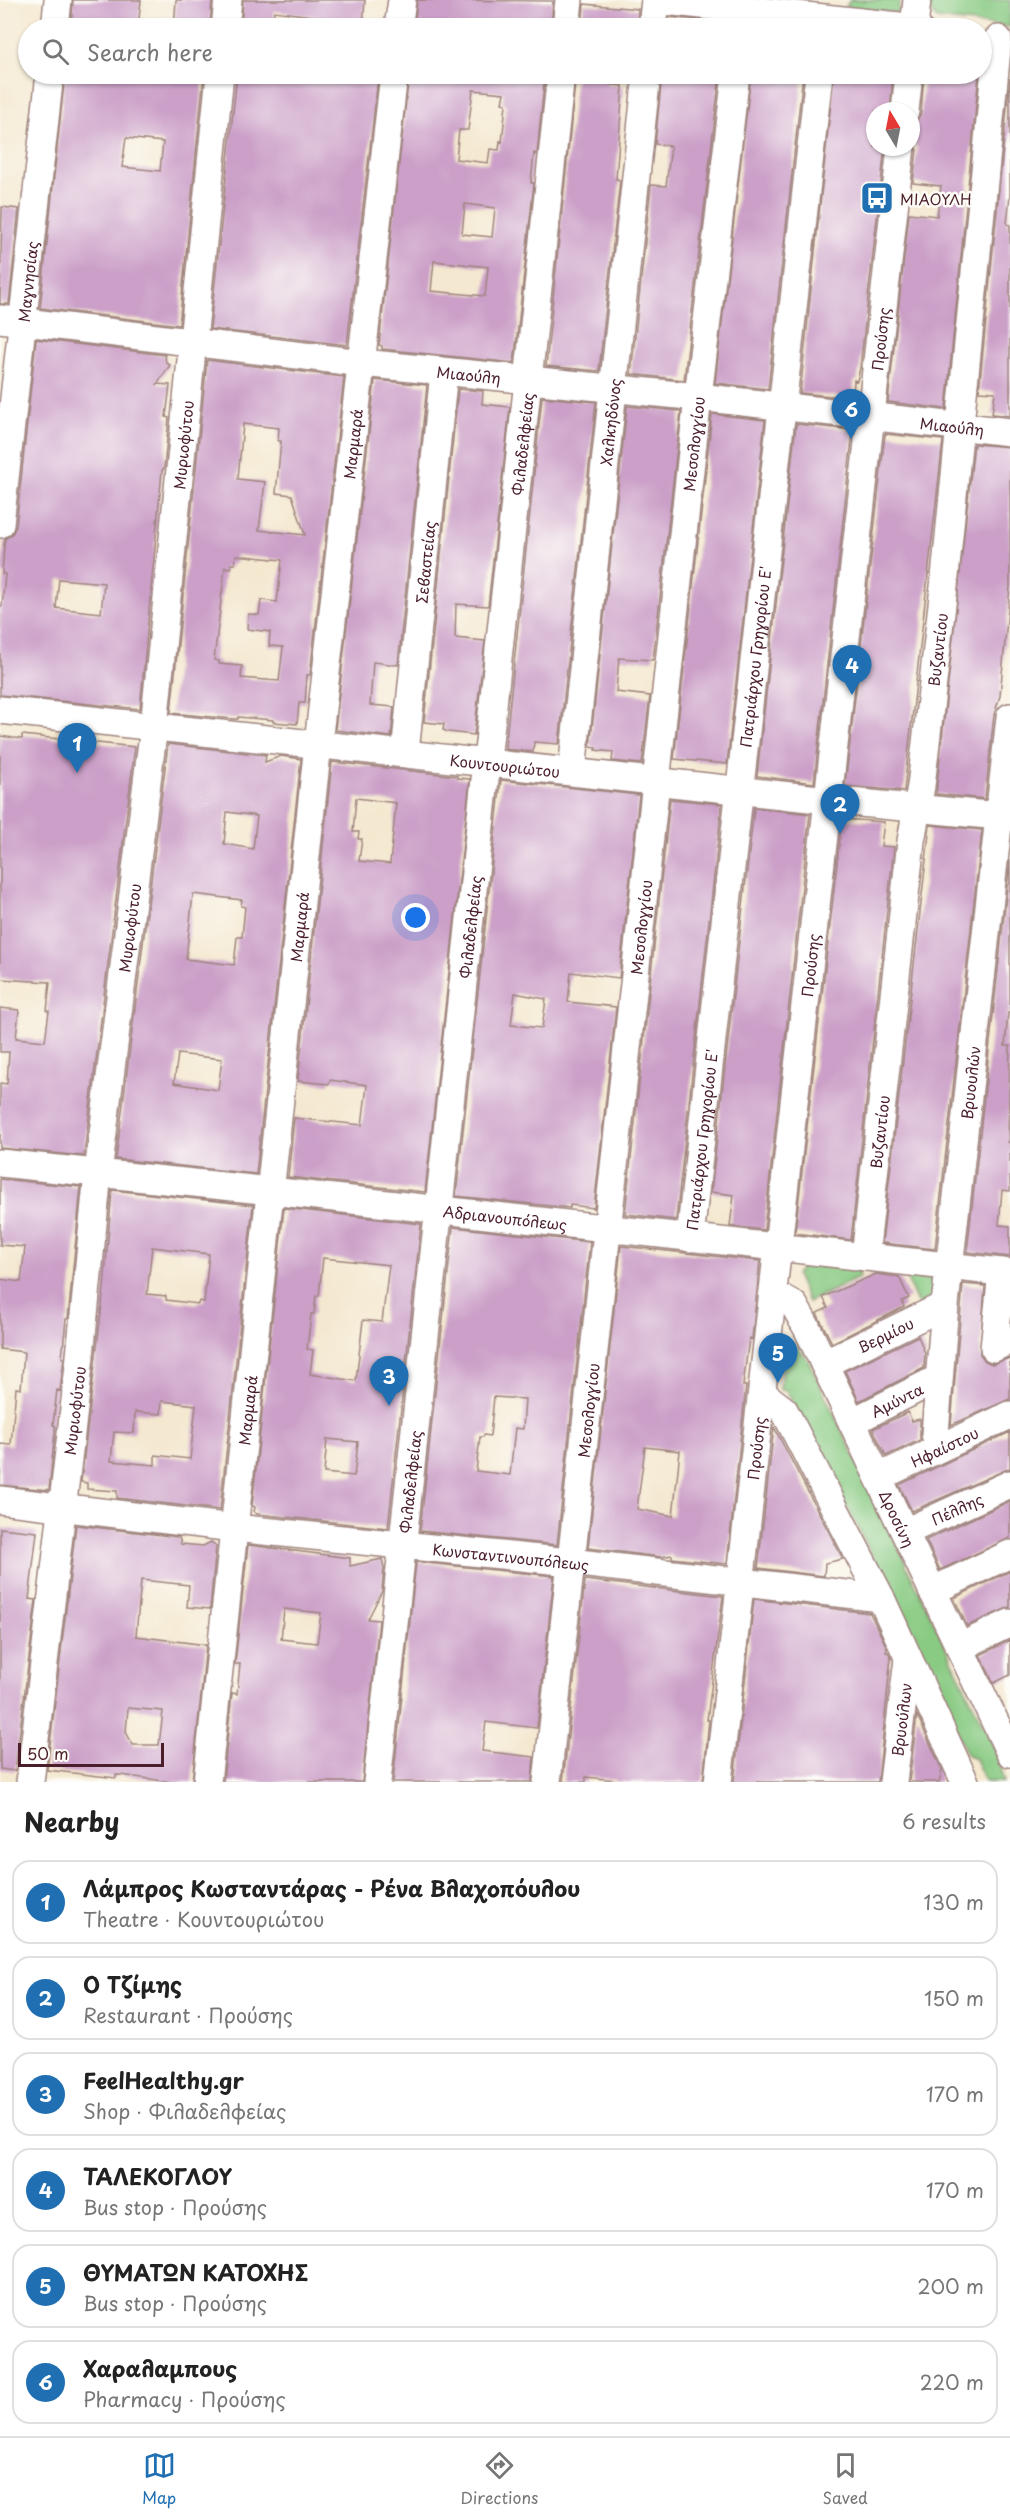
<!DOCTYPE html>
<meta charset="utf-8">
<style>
:root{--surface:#fff;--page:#f6f6f6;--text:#222;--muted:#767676;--line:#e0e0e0;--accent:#1f6fb2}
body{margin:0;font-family:"Playpen Sans",sans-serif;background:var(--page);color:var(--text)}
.compass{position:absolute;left:866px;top:102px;width:54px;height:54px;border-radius:50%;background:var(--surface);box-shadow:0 2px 4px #0004;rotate:350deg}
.scale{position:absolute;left:18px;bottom:15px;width:146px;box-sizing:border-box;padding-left:6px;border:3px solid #4a1f2b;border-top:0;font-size:16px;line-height:21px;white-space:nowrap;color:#4a1f2b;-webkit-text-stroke:4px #fdfcf7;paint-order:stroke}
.you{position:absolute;left:416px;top:918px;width:21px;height:21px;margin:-15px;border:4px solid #fff;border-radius:50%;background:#1a73e8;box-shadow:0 0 0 9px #1a73e833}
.badge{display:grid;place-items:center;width:39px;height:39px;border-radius:50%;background:var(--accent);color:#fff;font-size:20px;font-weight:700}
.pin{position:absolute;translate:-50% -50px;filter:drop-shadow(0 2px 3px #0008)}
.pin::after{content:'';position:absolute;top:32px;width:21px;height:18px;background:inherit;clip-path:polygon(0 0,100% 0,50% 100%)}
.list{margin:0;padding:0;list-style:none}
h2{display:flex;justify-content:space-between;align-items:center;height:78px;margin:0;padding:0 24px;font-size:26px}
h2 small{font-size:20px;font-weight:400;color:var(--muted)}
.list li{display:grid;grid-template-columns:39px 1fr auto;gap:18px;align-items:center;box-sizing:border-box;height:84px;margin:0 12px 12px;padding:0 12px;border:2px solid var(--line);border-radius:18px}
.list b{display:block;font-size:22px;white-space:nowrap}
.list p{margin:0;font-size:20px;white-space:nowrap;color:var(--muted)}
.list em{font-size:20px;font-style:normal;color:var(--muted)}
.icon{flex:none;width:33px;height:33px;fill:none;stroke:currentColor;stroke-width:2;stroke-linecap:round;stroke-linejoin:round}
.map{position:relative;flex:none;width:1010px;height:1782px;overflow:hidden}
.search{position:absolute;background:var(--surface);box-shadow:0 2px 4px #0004;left:18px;right:18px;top:18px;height:66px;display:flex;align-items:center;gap:15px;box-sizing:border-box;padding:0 21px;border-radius:33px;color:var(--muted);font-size:22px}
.sheet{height:654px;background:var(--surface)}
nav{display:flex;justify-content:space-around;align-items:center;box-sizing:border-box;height:84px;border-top:2px solid var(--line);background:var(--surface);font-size:16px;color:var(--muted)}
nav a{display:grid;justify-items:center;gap:3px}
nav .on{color:var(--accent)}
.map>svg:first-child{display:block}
.green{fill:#8acb84;stroke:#6a7558;stroke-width:1.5}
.building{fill:#cb9fc8;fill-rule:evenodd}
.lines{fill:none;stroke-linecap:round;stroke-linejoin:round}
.minor-casing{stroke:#9f847e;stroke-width:30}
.minor{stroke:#fff;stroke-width:27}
.labels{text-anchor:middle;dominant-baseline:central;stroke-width:5;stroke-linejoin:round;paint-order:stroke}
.poi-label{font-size:15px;fill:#4a1f2b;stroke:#fdfcf7;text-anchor:start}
.street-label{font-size:15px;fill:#4a1f2b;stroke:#fdfcf7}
</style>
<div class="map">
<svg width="1010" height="1782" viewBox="0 0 1010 1782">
<rect width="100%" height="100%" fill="#fdfcf7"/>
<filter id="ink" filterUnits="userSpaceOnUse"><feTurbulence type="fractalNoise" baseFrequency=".0167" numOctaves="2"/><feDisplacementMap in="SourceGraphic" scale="12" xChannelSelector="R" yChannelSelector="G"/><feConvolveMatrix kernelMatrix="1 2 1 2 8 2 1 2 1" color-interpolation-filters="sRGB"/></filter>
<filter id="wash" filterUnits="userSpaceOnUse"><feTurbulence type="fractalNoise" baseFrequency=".008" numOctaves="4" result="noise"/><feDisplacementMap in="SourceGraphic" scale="24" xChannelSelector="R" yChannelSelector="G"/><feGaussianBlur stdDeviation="1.35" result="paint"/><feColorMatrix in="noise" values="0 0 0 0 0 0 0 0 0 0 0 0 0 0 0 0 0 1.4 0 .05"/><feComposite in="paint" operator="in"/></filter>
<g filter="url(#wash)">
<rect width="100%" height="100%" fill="#f4e8d0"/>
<path class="green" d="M850,0h50l-2,13 -52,-6z
M931,0h79v27l-73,-8 -7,-8z
M803,1265l55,5 2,7 -52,25 -12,-27z
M906,1277l33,3v21l-19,8z
M794,1344l13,14 188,392 9,32h-19l-10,-23 -7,-3 -85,-180 -97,-186h-6l4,-45z"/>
<g id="blocks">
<path class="building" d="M73,0h68l-3,28h-67z
M176,0h36l-2,28h-36z
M243,0h122l-2,25 -45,-4 1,-4 -45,-6 -1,17h-32z
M417,0l136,1 -2,27h-137z
M584,4l54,5 -1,19h-55z
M669,17l105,11h-106z
M65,74h139l-25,251 -139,-17zM126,138l37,4 -3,29 -38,-4z
M237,74h114v1l27,3 -31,267 -137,-16z
M409,74h136l-8,80 -3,-1 -3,30h3l-20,180 -132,-14v-3l-3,-1zM473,90l31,3 -2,10 4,1 -4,38 -2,-1 -1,9 -9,-1 -2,14 -32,-4 3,-29h9zM465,204l30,4 -3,29 -30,-3zM434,261l54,6 -3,29 -54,-5z
M576,74h32l-1,10 16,2 -7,93 4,1 -21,191 -53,-5z
M662,74h58l-36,306 -53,-6 20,-189 15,1 5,-40 -16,-2z
M751,74h52l-35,315 -53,-6z
M834,74h59l-3,37h-15v36h10l-25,221 -3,13 -3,-1 -1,18 -53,-5z
M924,74h55l-33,335 -58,-7 21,-189 28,3 4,-30 -28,-3 4,-34 -3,-10 2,-17 5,-9z
M1010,78v117l-3,29 3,1v191l-18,-2 3,-22 -16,-1z
M2,207l17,2 -10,95h-9z
M36,339l129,16 1,8 4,2 -13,19 13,1 -4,32 3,1 -5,50 -2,3 -22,238 -140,-14v-89h2l3,-32h-3l2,-29 1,-6 7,-5 4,-8zM59,579l45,4 -3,30 -45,-5z
M207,360l137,17 -34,298h-3l-2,28h-6l-2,21 -24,-2v-2l-35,-3v2h-5l-62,-6zM243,424l36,4 -1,13h3l-5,52 16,2 13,40 -46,-5 6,-48 -27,-3zM236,555l46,5 -5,42 -16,-2 -2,15 -11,-1 -1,15 23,3 -1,14 14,1 -4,34 -38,-3 1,-12 -23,-2v-3l-5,-1 11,-93 6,1v-4h4z
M375,380l52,5 -29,280 -25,-3 -3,43 24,2 -3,30 -56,-7z
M458,389l25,2 -1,13 28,3 -22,199 -32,-2 -1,34 30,3 -11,94 -26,-3 -5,-2 1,-6 -20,-2z
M542,397l54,5 -37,342 -25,-2 -1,10 -28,-3z
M627,406l54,5 -28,249 -34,-2 -3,34 34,4 -8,68 -30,-3 1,-9 -18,-2 1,-2 -6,-1z
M712,414l53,6 -38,344 -53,-5z
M796,424l57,6 -39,353 -57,-7z
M885,434l58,6 -39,351 -59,-5z
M974,444l36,3v140l-10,109 -6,19 -9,84 -49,-5z
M22,735l113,12 -51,409 -84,-8v-65l7,1 2,-32h-9v-44l19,2 -3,28 29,3 4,-30h-2l3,-29 -50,-3v-243l22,3z
M168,744l98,11 -1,7 16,-6 20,3 -45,415 -140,-15zM227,812l30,4 -4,33 -29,-5zM193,894l49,6 -1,6 4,1 -3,30h-5l-3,28 -48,-6zM178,1054l44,5 -4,31 -44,-7z
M332,762l125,14v2l13,1 -45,413 -137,-15 6,-59 68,7 5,-40 -37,-5 -1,4 -31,-3zM356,798l40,5 -6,61 -31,-3 3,-22h-4l1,-7h-6z
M501,780l138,15 -20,183 -48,-6 -3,30 48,5 -22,201 -24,-3v3l-114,-12zM515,993l31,6 -4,29 -31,-3z
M670,799l52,5 -46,416 -51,-6z
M754,808l56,6 -46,416 -34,-4 4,-31 -23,-3z
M842,819l42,3 -3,24 13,1 -43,393 -56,-7z
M930,825l52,5 -47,419 -53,-6z
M1010,860v153h-2l-3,33h5l-2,96 2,1v48l-8,-1 -3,35 11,1v31l-43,-5z
M0,1179l81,8 -13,132h-2l-4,39h2l-4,33 -3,-1 -4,35h2v6l-6,59 -49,-5 1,-41 10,1 5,-57 5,1 3,-37 -24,-3v-70l21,3 4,-35 -25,-2z
M112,1190l141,15 -33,305 -103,-12v-7l-30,-2v-6l-6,-1 23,-195zM152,1247l57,7 -5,48 -5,-1 -1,3 -32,-4v-4l-19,-2zM162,1401l34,4 -6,54 -35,-4v10l-44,-4 3,-29 20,1 1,-21 26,2z
M284,1208l137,16 -33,304 -131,-14 -3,-2 1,-5 -3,-1zM323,1258l66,7 -7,57 -19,-2 -7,61 -46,-7 3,-24 -6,-1 4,-35h3l2,-18h3zM327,1439l31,3 -4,34 -30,-3z
M453,1227l137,15 -33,303 -137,-14zM494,1397l31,2 -2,30 -8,-1 -5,47 -34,-4 4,-34h3l1,-2 6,1z
M621,1246l139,15 -8,78 -3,-1 -6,48h3l-19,178 -55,-6v-3l-11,2 -73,-9zM645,1447l35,4 -7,65 -36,-7z
M876,1274l23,3 10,21 -7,3 2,6 -72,36 -15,-30 11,-5 -5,-11z
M963,1284l22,2 -5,68 5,7 7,3 18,-6v41l-59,26z
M918,1336l7,17 -1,15 -65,33 -14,-30z
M908,1412l4,9 8,-2v21l-34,16 -13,-27z
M774,1427l69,132 -18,4 -1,13 -66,-8z
M1010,1432v36l-98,43 -13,-26z
M1010,1501v37l-70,32 -14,-30z
M76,1525l103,12 2,7 22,2 8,-4 5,4 -6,63 -23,-2 2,-22 -48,-5 -5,56 70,9 -14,137h-20l-51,-7h-5v3l-69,-8zM128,1708l35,3 -4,34h-26l-7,-13z
M0,1528l37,4 -8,67 7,1 -21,171 -15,-2z
M248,1545l102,13v8l32,-7 2,9 -2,23 -14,28 11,1 -17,162h-139l9,-89 5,1 3,-30h-5zM284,1609l37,4 -4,30 -36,-4z
M416,1562l138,14 -17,152 -51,-6 -4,29 52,6 -2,25h-139z
M1010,1571v36l-43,19 -13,-28z
M585,1580l138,16 -16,124h2l-6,62h-87v-2l-30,-3v5h-23z
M754,1599l116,14 17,35 -1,4h2l3,5 -13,125h-144z
M1010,1640v35l-16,8 -14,-28z
M917,1715l25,55 -3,12h-30z"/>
</g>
</g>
<g filter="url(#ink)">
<use href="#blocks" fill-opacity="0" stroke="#9f847e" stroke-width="1.5"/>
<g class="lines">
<g class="minor-casing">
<g id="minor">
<path d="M655,0l263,28"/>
<path d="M55,28l3,-28"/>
<path d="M225,28l3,-28"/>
<path d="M398,28l4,-28"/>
<path d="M566,28l3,-28"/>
<path d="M652,28l3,-28"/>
<path d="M914,28l3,-28"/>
<path d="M905,111l4,-37"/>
<path id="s1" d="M0,319l362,44 336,34 312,35"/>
<path id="s2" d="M0,524l50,-450"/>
<path id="s3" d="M0,710l828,90 182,17"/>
<path id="s4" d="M405,753l39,-381"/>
<path id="s5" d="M572,771l75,-697"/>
<path id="s6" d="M0,1163l271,28 739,82"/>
<path id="s7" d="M690,1238l129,-1164"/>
<path id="s8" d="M865,1257l46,-416 10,-55 23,-199 54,-548"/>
<path d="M1002,1272l-8,76 16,-8"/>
<path id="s9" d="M774,1294l20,11 13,23 203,425"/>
<path id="s10" d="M824,1364l121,-59"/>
<path d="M762,1393l22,17 97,188 84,184"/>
<path id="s11" d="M852,1422l87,-44"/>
<path id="s12" d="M940,1448l-5,-14 10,-129 65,-588"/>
<path id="s13" d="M879,1477l131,-62"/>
<path id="s14" d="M0,1500l234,28 336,34 311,36"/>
<path id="s15" d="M905,1532l105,-48"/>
<path d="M932,1591l78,-37"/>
<path d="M960,1647l50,-24"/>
<path id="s16" d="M30,1782l49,-416 19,-193 56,-447 66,-652"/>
<path id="s17" d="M207,1782l111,-1038 76,-670"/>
<path id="s18" d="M377,1782c61,-570 124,-1139 184,-1708"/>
<path id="s19" d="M547,1782l151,-1385 38,-323"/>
<path id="s20" d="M718,1782l183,-1635"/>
<path id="s21" d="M893,1782l15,-123"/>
</g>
</g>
<use href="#minor" class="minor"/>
</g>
</g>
<defs>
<g id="bus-square" transform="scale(1.725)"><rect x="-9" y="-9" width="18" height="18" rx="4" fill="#1f6fb2" stroke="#fdfcf7"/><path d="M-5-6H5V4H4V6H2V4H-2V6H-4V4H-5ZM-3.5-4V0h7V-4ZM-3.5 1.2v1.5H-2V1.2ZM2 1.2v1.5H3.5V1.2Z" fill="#fff"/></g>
</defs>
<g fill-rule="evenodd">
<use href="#bus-square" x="877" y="198"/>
</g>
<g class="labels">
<g class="poi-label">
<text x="900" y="198">ΜΙΑΟΥΛΗ</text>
</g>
<g class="street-label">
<text stroke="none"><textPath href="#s2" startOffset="244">Μαγνησίας</textPath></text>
<text stroke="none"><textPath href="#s20" startOffset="1452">Προύσης</textPath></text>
<text stroke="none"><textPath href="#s1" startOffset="472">Μιαούλη</textPath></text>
<text stroke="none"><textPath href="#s5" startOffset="351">Χαλκηδόνος</textPath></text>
<text stroke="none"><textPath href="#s1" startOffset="958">Μιαούλη</textPath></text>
<text stroke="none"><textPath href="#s19" startOffset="1346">Μεσολογγίου</textPath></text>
<text stroke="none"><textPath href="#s16" startOffset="1346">Μυριοφύτου</textPath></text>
<text stroke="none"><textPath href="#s17" startOffset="1346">Μαρμαρά</textPath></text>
<text stroke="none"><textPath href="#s18" startOffset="1346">Φιλαδελφείας</textPath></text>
<text stroke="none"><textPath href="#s4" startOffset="192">Σεβαστείας</textPath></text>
<text stroke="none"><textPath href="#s8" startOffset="612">Βυζαντίου</textPath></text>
<text stroke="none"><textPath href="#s7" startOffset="585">Πατριάρχου Γρηγορίου Ε'</textPath></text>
<text stroke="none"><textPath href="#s3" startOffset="508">Κουντουριώτου</textPath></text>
<text stroke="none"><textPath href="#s16" startOffset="860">Μυριοφύτου</textPath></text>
<text stroke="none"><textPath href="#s17" startOffset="860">Μαρμαρά</textPath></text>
<text stroke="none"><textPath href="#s18" startOffset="860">Φιλαδελφείας</textPath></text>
<text stroke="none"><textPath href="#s19" startOffset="860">Μεσολογγίου</textPath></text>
<text stroke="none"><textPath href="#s20" startOffset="822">Προύσης</textPath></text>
<text stroke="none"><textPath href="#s12" startOffset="368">Βρυουλών</textPath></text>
<text stroke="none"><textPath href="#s8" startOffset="126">Βυζαντίου</textPath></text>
<text stroke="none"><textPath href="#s7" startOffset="99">Πατριάρχου Γρηγορίου Ε'</textPath></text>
<text stroke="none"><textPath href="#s6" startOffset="508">Αδριανουπόλεως</textPath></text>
<text stroke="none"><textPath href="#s10" startOffset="68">Βερμίου</textPath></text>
<text stroke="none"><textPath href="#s11" startOffset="50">Αμύντα</textPath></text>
<text stroke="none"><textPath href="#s16" startOffset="374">Μυριοφύτου</textPath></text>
<text stroke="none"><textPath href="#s17" startOffset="374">Μαρμαρά</textPath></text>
<text stroke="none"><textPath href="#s19" startOffset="374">Μεσολογγίου</textPath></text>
<text stroke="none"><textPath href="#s13" startOffset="72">Ηφαίστου</textPath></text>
<text stroke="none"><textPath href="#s20" startOffset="336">Προύσης</textPath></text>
<text stroke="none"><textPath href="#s18" startOffset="302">Φιλαδελφείας</textPath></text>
<text stroke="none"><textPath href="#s15" startOffset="57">Πέλλης</textPath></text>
<text stroke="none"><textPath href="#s9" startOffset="260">Δροσίνη</textPath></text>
<text stroke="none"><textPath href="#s14" startOffset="514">Κωνσταντινουπόλεως</textPath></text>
<text stroke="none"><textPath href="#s21" startOffset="63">Βρυούλων</textPath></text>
</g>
</g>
</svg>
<svg class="compass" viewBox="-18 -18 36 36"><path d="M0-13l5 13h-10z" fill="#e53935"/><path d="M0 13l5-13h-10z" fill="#767676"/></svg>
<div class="scale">50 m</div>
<div class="you"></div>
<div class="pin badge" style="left:77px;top:773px">1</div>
<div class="pin badge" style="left:840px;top:834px">2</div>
<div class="pin badge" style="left:389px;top:1406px">3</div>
<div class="pin badge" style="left:852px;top:695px">4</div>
<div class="pin badge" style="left:778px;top:1383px">5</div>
<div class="pin badge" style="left:851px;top:439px">6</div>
<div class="search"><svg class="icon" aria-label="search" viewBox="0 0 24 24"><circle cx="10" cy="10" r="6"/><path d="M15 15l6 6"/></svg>Search here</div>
</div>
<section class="sheet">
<h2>Nearby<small>6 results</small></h2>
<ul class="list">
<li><span class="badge">1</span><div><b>Λάμπρος Κωσταντάρας - Ρένα Βλαχοπόυλου</b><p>Theatre · Κουντουριώτου</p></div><em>130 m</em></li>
<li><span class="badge">2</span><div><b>Ο Τζίμης</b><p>Restaurant · Προύσης</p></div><em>150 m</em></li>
<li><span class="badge">3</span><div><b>FeelHealthy.gr</b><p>Shop · Φιλαδελφείας</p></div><em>170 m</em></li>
<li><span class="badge">4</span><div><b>ΤΑΛΕΚΟΓΛΟΥ</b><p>Bus stop · Προύσης</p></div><em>170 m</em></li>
<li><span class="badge">5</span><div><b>ΘΥΜΑΤΩΝ ΚΑΤΟΧΗΣ</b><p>Bus stop · Προύσης</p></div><em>200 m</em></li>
<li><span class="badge">6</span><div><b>Χαραλαμπους</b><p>Pharmacy · Προύσης</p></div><em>220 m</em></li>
</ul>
</section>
<nav>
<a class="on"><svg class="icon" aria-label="map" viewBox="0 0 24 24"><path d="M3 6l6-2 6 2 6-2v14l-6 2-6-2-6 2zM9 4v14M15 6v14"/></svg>Map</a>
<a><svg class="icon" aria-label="directions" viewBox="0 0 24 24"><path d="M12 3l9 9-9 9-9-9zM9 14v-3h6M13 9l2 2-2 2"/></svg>Directions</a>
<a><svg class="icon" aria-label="saved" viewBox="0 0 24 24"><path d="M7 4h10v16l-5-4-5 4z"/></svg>Saved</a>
</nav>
